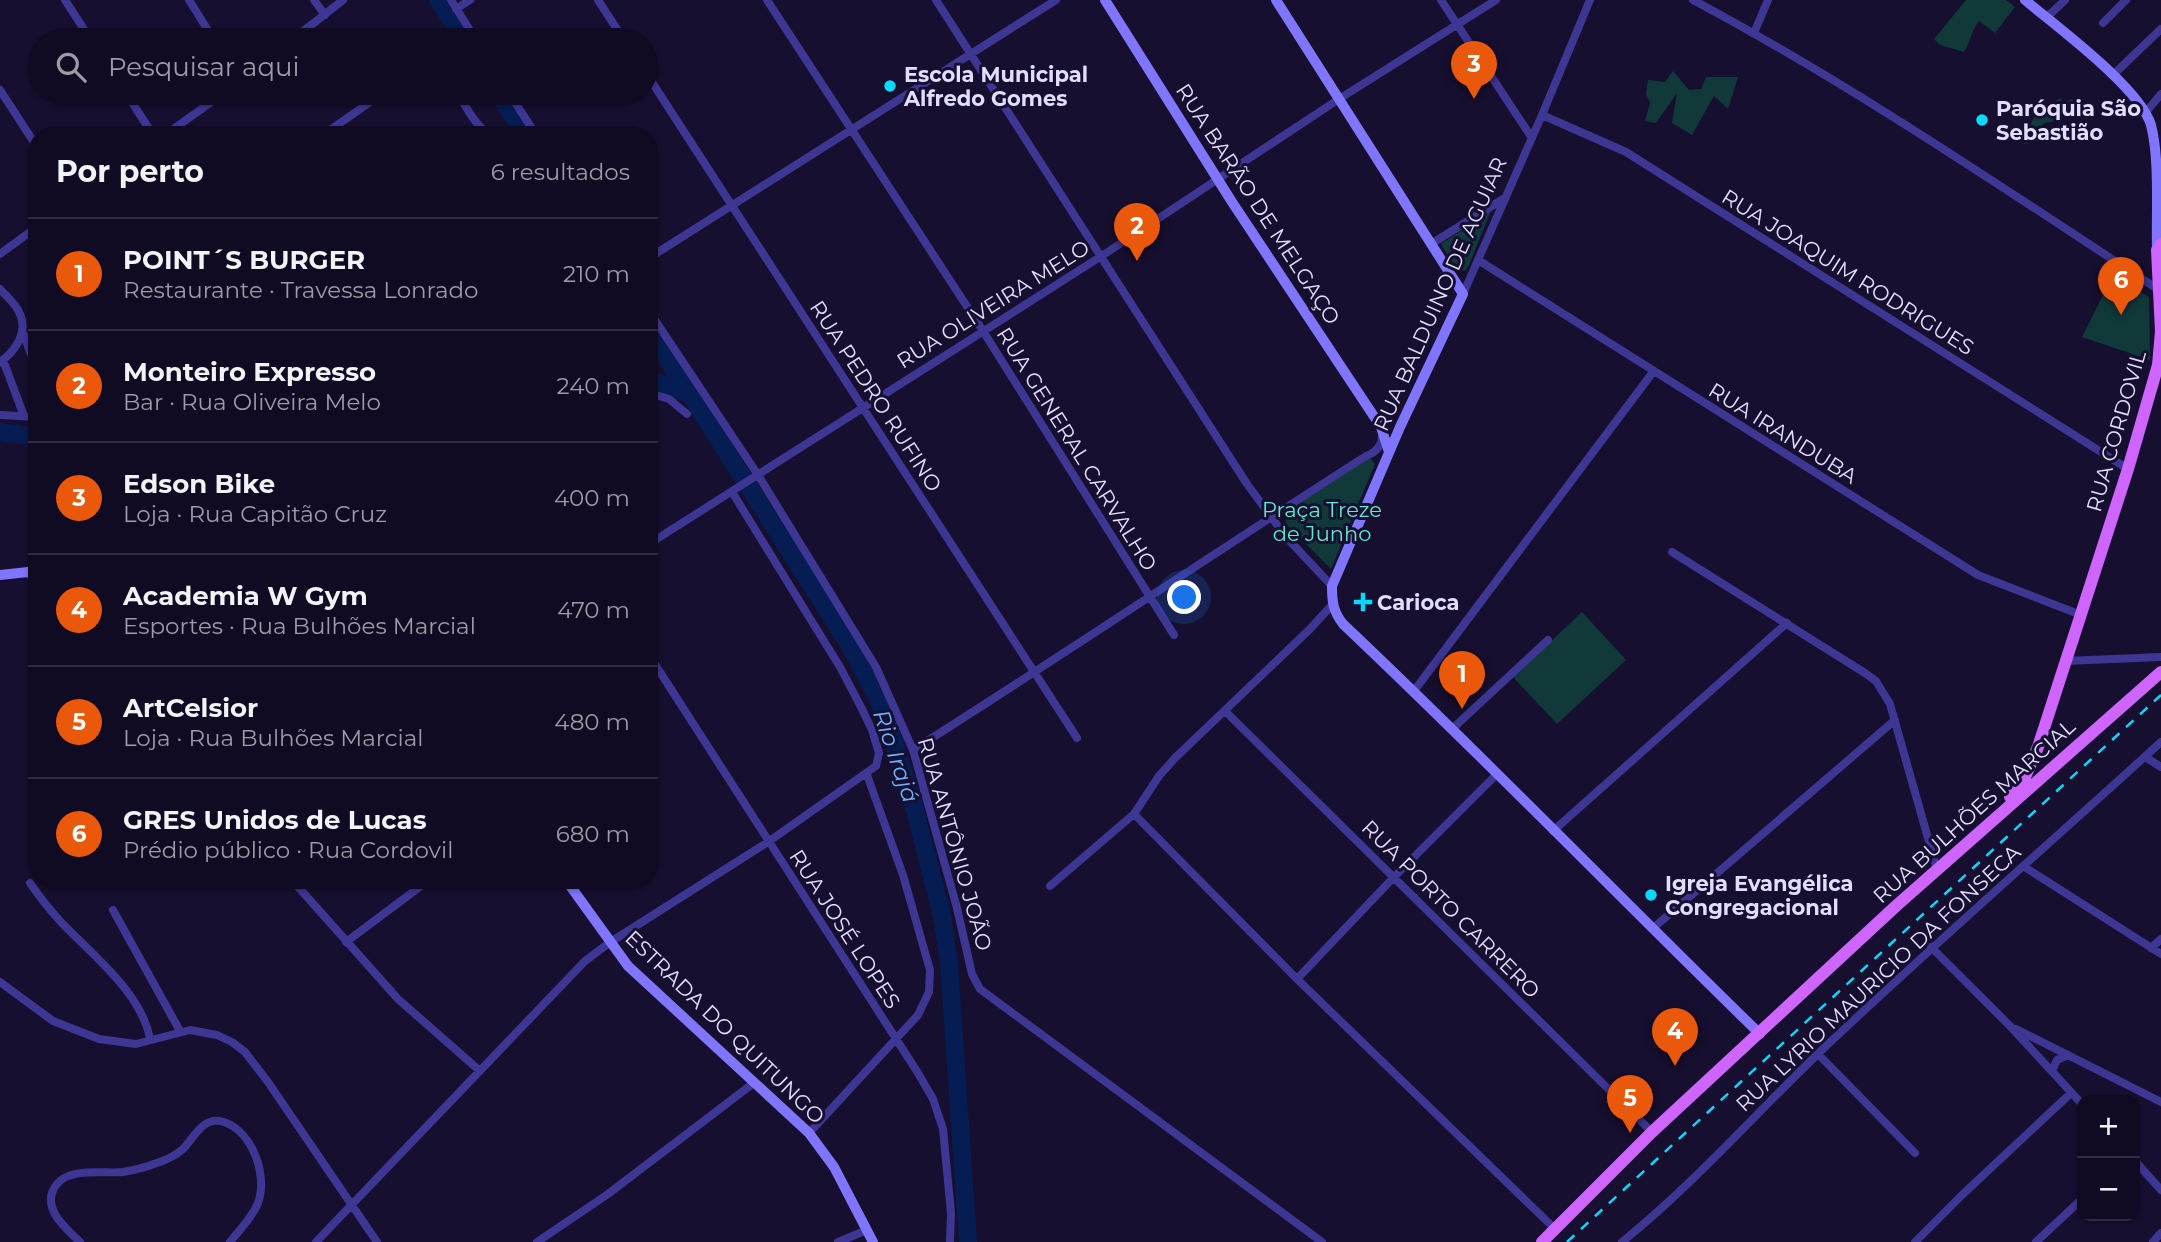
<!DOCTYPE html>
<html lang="pt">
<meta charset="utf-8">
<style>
:root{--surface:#100b23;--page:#1e1930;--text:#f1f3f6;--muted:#9c9ba6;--line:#302b41;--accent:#ea580c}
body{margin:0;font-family:Montserrat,sans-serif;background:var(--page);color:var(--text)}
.controls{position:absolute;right:21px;bottom:21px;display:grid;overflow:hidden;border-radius:14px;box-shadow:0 2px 5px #0004}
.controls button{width:63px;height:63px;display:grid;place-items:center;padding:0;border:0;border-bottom:2px solid var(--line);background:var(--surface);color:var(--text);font:35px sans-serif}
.you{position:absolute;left:1185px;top:598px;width:24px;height:24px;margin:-18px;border:5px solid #fff;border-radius:50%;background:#1a73e8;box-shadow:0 0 0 10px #1a73e833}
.badge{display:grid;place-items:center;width:46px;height:46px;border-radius:50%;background:var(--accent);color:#fff;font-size:23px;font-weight:700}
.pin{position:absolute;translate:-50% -58px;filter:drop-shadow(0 2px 4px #0008)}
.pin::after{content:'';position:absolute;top:37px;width:24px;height:21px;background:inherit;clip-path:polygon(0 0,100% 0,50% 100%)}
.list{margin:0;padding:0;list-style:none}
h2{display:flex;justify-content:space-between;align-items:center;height:91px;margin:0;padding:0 28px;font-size:30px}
h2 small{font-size:23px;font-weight:400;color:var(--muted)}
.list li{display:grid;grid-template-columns:46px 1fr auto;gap:21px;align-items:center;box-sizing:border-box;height:112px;padding:0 28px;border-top:2px solid var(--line)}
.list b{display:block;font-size:26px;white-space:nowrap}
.list p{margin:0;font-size:23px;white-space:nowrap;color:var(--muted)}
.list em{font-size:23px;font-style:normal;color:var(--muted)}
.icon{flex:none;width:38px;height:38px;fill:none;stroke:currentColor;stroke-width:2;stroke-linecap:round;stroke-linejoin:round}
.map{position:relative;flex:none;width:2161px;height:1242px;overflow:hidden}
.search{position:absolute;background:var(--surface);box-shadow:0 2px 5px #0004;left:28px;top:28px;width:630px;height:77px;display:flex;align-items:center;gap:18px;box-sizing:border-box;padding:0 24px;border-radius:38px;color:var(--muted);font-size:26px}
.panel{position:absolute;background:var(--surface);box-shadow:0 2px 5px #0004;left:28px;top:126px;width:630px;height:763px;border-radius:28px}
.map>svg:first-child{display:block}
.green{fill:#11393a}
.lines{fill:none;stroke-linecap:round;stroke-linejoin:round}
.river{stroke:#051d52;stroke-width:18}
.street{stroke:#3e3693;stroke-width:8}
.secondary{stroke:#8075ff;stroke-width:10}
.primary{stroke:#ce65ff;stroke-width:12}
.rail{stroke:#0ad9ff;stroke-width:2.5;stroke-dasharray:10 9;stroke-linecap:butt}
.poi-dot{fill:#0ad9ff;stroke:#160f2f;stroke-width:2.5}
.labels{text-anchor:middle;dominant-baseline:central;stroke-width:6;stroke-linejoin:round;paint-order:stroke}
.poi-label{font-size:21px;font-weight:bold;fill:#e3deff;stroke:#160f2f;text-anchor:start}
.street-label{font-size:21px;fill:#e3deff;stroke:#160f2f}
.park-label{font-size:21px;fill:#5cedd1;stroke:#160f2f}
.water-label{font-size:23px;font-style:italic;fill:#6cb3ff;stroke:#160f2f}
</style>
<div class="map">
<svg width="2161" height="1242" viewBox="0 0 2161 1242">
<rect width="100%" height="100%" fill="#160f2f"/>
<path class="green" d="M1966,0h40l9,7 -20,26 -16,-12c-8,10 -8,20 -15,31l-24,-7 -6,-6z
M1673,71l16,19 12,-1 5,-12h32l-10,32 -14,-13 -22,39 -20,-12 5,-30 -21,30 -11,-2 5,-18 -4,-9 2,-14 17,2z
M2061,98l2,6 8,-5 8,5 -27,18 -8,1 -13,20 -7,1 -1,-4 17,-35 5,1z
M1491,211l-22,54 -3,5 -8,2 -17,-28z
M2113,275l36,22 1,63 -68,-23z
M1364,458l7,1 4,5 -44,105 -44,-44 -2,-7 2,-7z
M1582,612l44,48 -69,64 -44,-47z"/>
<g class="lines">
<path class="river" d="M438,0l27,40
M498,93l27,42
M649,330l201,316 28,53 9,22 24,74 31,121 7,47 19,279
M649,380l41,14
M0,432l37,5"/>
<path class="street" d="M65,0l26,40
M189,0l25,40
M314,0l11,15
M451,0l25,40
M598,0l26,40
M767,0l216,331 191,304
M936,0l311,484 39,53 46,49
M1441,0l91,138
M1693,0c161,86 313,190 466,290
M456,9l14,-9
M2046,18l19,-18
M2103,23l23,-23
M1754,33l14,-33
M292,40l51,-40
M646,73l431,665
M2113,75l48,-46
M0,90l37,57
M126,93l27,42
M458,93c9,16 17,32 32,42
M509,93l27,42
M2146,112l15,-18
M1542,115l84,37 502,317
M165,135l59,-42
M323,135l60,-42
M1431,244l72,-45
M0,254l37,-27
M649,258l407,-258
M1478,260l500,315 103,40
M0,289c6,7 15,14 19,23 10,19 -3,39 -19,50
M1463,294l79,-179 48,-115
M649,311l109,164 118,192 37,83 44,158 15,66 8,15 342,253
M23,333l14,37
M3,360l21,56
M649,393l20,6 18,15
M0,415l37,2
M649,544l451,-287 239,-158 157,-99
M1672,552l193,121 11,8 14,23 47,166
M27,572l10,11
M649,655l269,418 15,26 10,30 8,84 -1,29
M2066,661l95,-4
M1414,691l239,-319
M1225,711l427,421
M1452,729l96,-89
M913,750c152,-96 301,-197 453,-294 11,-4 17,-11 16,-23
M2145,757l16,10
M1134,814l163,165 258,250
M1553,831l234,-208
M2023,866l138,88
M292,880l106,119 82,72
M30,883c9,13 19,26 30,38 31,33 82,72 90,118
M116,883l3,-3
M1050,886l84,-72 25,-38 16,-18 135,-129 22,-24
M113,910l67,121
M1652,929l243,-209
M346,942l83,-62
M1931,947l79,79 72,78
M2151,948l10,-9
M1297,979l97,-102 103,-103
M0,982l53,39 46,18 37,5 54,-14 27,5 15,7 13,10 23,30 109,160
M2016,1029l145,73
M1818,1054l97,99
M2052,1071l5,-11 11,-5
M809,1133l109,-118 11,-23 1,-22 -27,-95 -36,-100
M2135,1161l26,29
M80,1242c-15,-14 -41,-36 -23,-58 13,-17 48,-10 66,-12 11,-2 21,-4 31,-8 10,-3 21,-8 29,-15 11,-11 20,-34 41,-27 29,10 44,54 34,81 -6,15 -18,26 -28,39
M316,1242l269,-281 24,-18 159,-101 108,-76 3,-13 -7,-23 -11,-23 -21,-40 -108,-175
M537,1242l71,-48 147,-112
M838,1242l29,-12
M1622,1242c73,-59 134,-129 202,-194 110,-104 225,-204 337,-306
M1915,1242l47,-47 109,-102
M2036,1242l46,-43
M2153,1242l8,-9"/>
<path class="secondary" d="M1105,0l127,202 149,225 8,25
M1276,0l187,294 -63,133 -68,159c0,16 1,25 11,38 142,134 277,274 417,410
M2025,0c32,27 115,88 126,125 9,35 5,88 6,125
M0,575l37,-4
M566,880l62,86 181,167 25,34 39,75"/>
<path class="primary" d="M2010,797l15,-20 13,-30 90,-278 30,-104 3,-34 -4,-81 4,-6
M1542,1242l110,-110 244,-226 265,-234"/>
<path class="rail" d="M1567,1242l594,-547"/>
</g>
<g class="poi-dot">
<circle cx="890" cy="86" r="7"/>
<circle cx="1982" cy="120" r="7"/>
<path d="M1359.5 591.5h7v7h7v7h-7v7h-7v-7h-7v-7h7z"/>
<circle cx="1651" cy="895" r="7"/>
</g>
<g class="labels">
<g class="poi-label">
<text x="904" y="74">Escola Municipal<tspan x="904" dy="24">Alfredo Gomes</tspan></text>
<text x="1996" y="108">Paróquia São<tspan x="1996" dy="24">Sebastião</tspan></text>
<text x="1377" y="602">Carioca</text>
<text x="1665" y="883">Igreja Evangélica<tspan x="1665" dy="24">Congregacional</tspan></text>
</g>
<g class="street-label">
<text transform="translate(1258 204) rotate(57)">RUA BARÃO DE MELGAÇO</text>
<text transform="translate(1848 272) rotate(32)">RUA JOAQUIM RODRIGUES</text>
<text transform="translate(1440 294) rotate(-66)">RUA BALDUINO DE AGUIAR</text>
<text transform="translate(993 304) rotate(-32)">RUA OLIVEIRA MELO</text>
<text transform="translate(876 396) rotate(57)">RUA PEDRO RUFINO</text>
<text transform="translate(2116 431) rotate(-74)">RUA CORDOVIL</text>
<text transform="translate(1783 433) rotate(32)">RUA IRANDUBA</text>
<text transform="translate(1077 449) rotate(58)">RUA GENERAL CARVALHO</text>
<text transform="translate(1974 811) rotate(-42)">RUA BULHÕES MARCIAL</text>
<text transform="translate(955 844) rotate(74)">RUA ANTÔNIO JOÃO</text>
<text transform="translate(1451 909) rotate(45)">RUA PORTO CARRERO</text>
<text transform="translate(845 929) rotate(57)">RUA JOSÉ LOPES</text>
<text transform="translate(1878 978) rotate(-43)">RUA LYRIO MAURICIO DA FONSECA</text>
<text transform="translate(725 1027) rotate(44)">ESTRADA DO QUITUNGO</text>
</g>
<g class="park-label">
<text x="1322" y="509">Praça Treze<tspan x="1322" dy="24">de Junho</tspan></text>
</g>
<g class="water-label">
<text transform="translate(896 756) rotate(71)">Rio Irajá</text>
</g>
</g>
</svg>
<div class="controls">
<button>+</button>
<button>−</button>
</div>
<div class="you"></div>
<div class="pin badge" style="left:1462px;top:709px">1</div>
<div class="pin badge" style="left:1137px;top:261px">2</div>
<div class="pin badge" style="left:1474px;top:99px">3</div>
<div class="pin badge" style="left:1675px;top:1066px">4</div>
<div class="pin badge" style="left:1630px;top:1133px">5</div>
<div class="pin badge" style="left:2121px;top:315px">6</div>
<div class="search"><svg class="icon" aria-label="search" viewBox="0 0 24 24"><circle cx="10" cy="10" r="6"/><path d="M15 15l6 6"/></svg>Pesquisar aqui</div>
<section class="panel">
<h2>Por perto<small>6 resultados</small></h2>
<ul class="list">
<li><span class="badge">1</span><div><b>POINT´S BURGER</b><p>Restaurante · Travessa Lonrado</p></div><em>210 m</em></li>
<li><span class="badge">2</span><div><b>Monteiro Expresso</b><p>Bar · Rua Oliveira Melo</p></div><em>240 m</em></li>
<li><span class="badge">3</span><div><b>Edson Bike</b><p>Loja · Rua Capitão Cruz</p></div><em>400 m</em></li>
<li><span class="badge">4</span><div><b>Academia W Gym</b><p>Esportes · Rua Bulhões Marcial</p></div><em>470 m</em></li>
<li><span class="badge">5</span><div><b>ArtCelsior</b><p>Loja · Rua Bulhões Marcial</p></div><em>480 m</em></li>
<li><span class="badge">6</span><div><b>GRES Unidos de Lucas</b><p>Prédio público · Rua Cordovil</p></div><em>680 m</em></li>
</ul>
</section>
</div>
